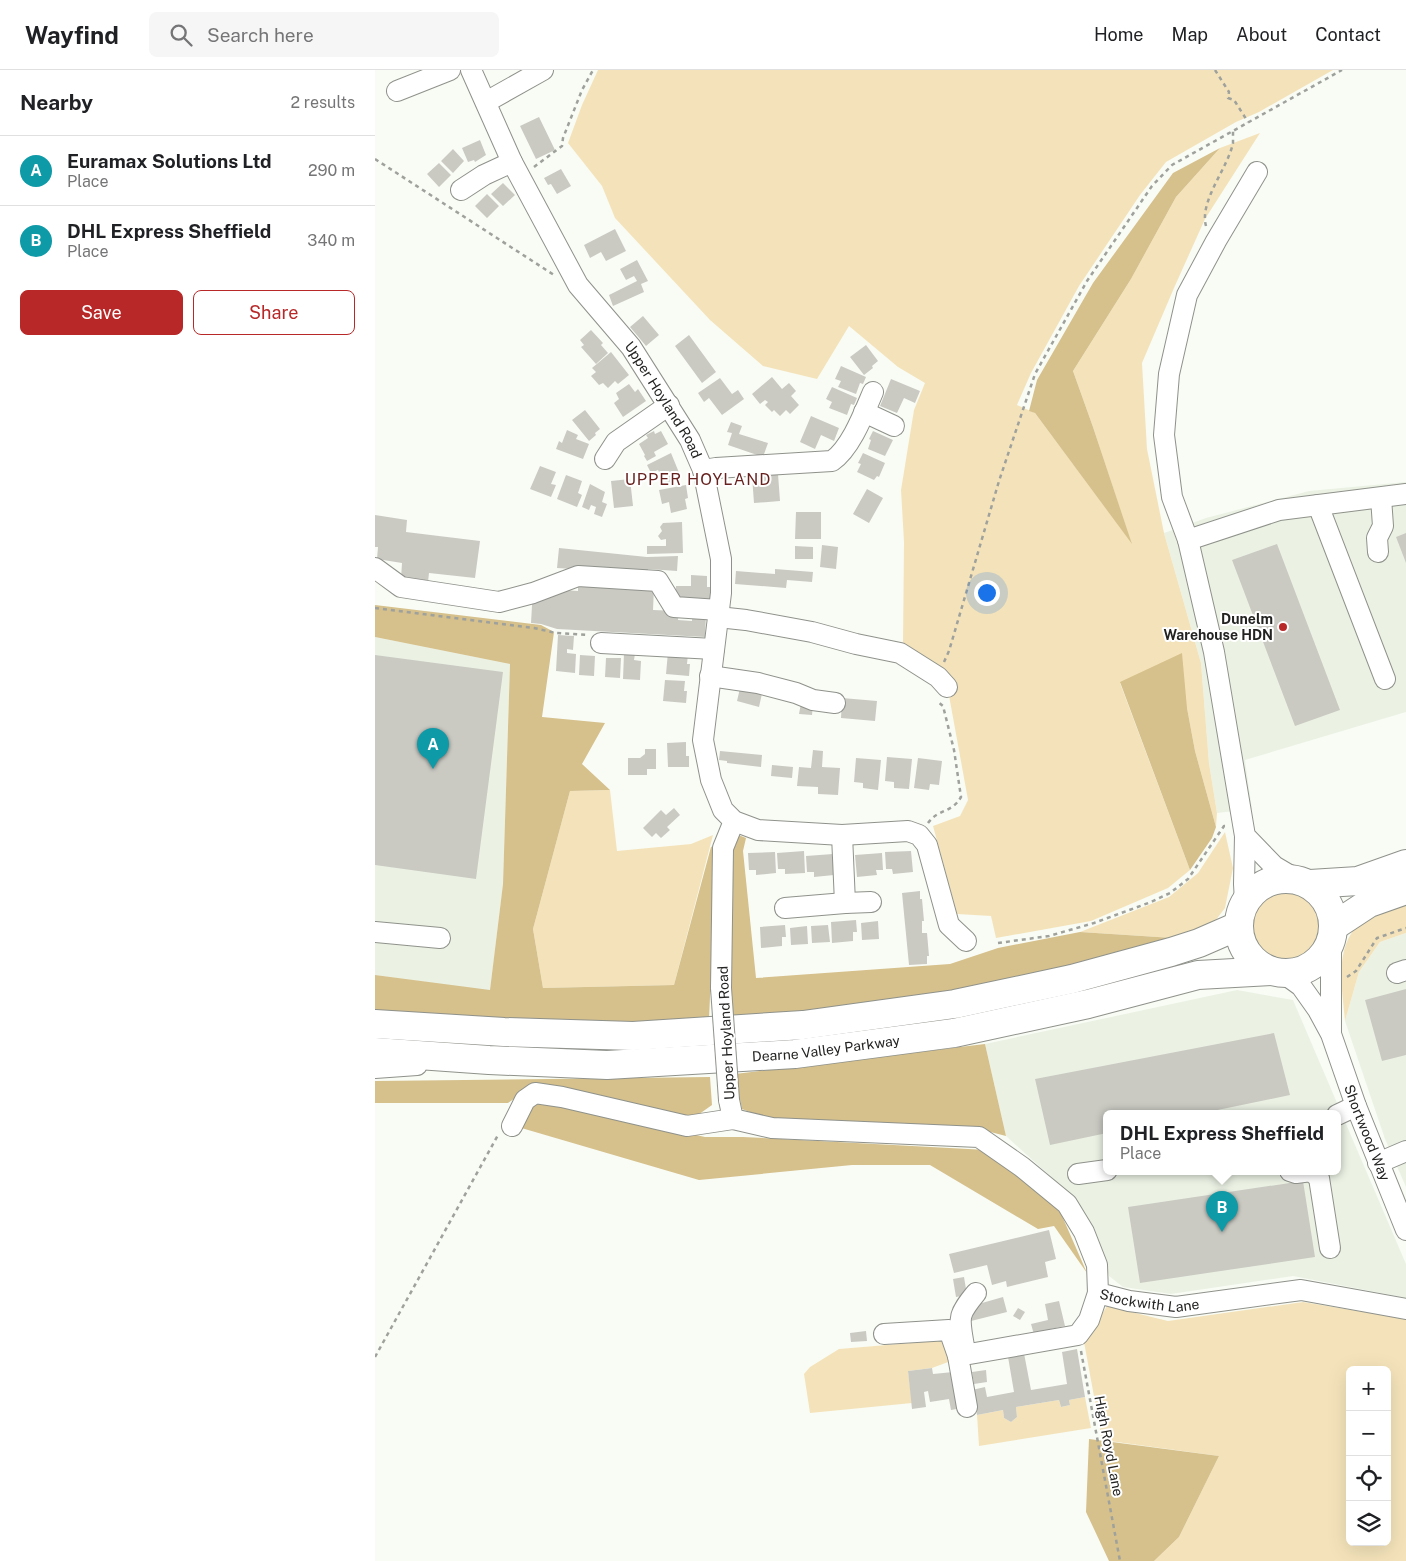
<!DOCTYPE html>
<meta charset="utf-8">
<style>
:root{--surface:#fff;--page:#f6f6f6;--text:#202124;--muted:#757577;--line:#e0e0e0;--accent:#b82828}
body{margin:0;font-family:"Public Sans",sans-serif;background:var(--page);color:var(--text)}
.controls{position:absolute;right:15px;bottom:15px;display:grid;overflow:hidden;border-radius:8px;box-shadow:0 5px 20px #0002}
.controls button{width:45px;height:45px;display:grid;place-items:center;padding:0;border:0;border-bottom:1px solid var(--line);background:var(--surface);color:var(--text);font:25px sans-serif}
.you{position:absolute;left:611px;top:522px;width:18px;height:18px;margin:-12px;border:4px solid #fff;border-radius:50%;background:#1a73e8;box-shadow:0 0 0 8px #1a73e833}
.badge{display:grid;place-items:center;width:32px;height:32px;border-radius:50%;background:var(--accent);color:#fff;font-size:16px;font-weight:700}
.pin{position:absolute;translate:-50% -41px;filter:drop-shadow(0 1px 2px #0008)}
.pin::after{content:'';position:absolute;top:26px;width:18px;height:15px;background:inherit;clip-path:polygon(0 0,100% 0,50% 100%)}
.popup{position:absolute;left:728px;top:1040px;width:238px;height:65px;box-sizing:border-box;display:grid;place-content:center;border-radius:8px;background:var(--surface);filter:drop-shadow(0 1px 4px #0005);font-size:16px;white-space:nowrap;color:var(--muted)}
.popup b{font-size:19px;color:var(--text)}
.popup::after{content:'';position:absolute;left:50%;top:100%;margin-left:-10px;border:10px solid transparent;border-top-color:var(--surface)}
.list{margin:0;padding:0;list-style:none}
h2{display:flex;justify-content:space-between;align-items:center;height:65px;margin:0;padding:0 20px;font-size:21px}
h2 small{font-size:16px;font-weight:400;color:var(--muted)}
.list li{display:grid;grid-template-columns:32px 1fr auto;gap:15px;align-items:center;box-sizing:border-box;height:70px;padding:0 20px;border-top:1px solid var(--line)}
.list b{display:block;font-size:19px;white-space:nowrap}
.list p{margin:0;font-size:16px;white-space:nowrap;color:var(--muted)}
.list em{font-size:16px;font-style:normal;color:var(--muted)}
.actions{display:flex;gap:10px;padding:15px 20px}
.actions a{flex:1;padding:11px 0;border:1px solid var(--accent);border-radius:8px;text-align:center;font-size:18px;color:var(--accent)}
.actions .main{background:var(--accent);color:#fff}
.icon{flex:none;width:28px;height:28px;fill:none;stroke:currentColor;stroke-width:2;stroke-linecap:round;stroke-linejoin:round}
.map{position:relative;flex:none;width:1031px;height:1491px;overflow:hidden}
header{display:flex;align-items:center;gap:30px;box-sizing:border-box;height:70px;padding:0 25px;background:var(--surface);border-bottom:1px solid var(--line)}
header strong{font-size:24px}
nav{display:flex;gap:28px;margin-inline-start:auto;font-size:18px}
.search{width:350px;height:45px;background:var(--page);display:flex;align-items:center;gap:12px;box-sizing:border-box;padding:0 18px;border-radius:8px;color:var(--muted);font-size:19px}
main{display:flex}
aside{flex:1;background:var(--surface)}
.map>svg:first-child{display:block}
.built{fill:#ebf2e4;fill-rule:evenodd}
.green{fill:#f4e3ba;fill-rule:evenodd}
.forest{fill:#d6c08c}
.building{fill:#cacac3}
.lines{fill:none;stroke-linecap:round;stroke-linejoin:round}
.minor-casing{stroke:#8f928b;stroke-width:22}
.highway-casing{stroke:#8f928b;stroke-width:30}
.path{stroke:#9ea19c;stroke-width:2.5;stroke-dasharray:4 4;stroke-linecap:butt}
.minor{stroke:#fff;stroke-width:20}
.highway{stroke:#fff;stroke-width:28}
.minor-bridge-casing{stroke:#8f928b;stroke-width:22;stroke-linecap:butt}
.minor-bridge{stroke:#fff;stroke-width:20}
.poi-dot{fill:#b82828;stroke:#fff;stroke-width:2}
.labels{text-anchor:middle;dominant-baseline:central;stroke-width:4;stroke-linejoin:round;paint-order:stroke}
.street-label{font-size:14px;fill:#232422;stroke:#fff}
.poi-label{font-size:14px;font-weight:bold;fill:#232422;stroke:#fff;text-anchor:end}
.quarter-label{font-size:16px;letter-spacing:1px;fill:#67221f;stroke:#fff}
</style>
<header>
<strong>Wayfind</strong>
<div class="search"><svg class="icon" aria-label="search" viewBox="0 0 24 24"><circle cx="10" cy="10" r="6"/><path d="M15 15l6 6"/></svg>Search here</div>
<nav><a>Home</a><a>Map</a><a>About</a><a>Contact</a></nav>
</header>
<main>
<aside>
<h2>Nearby<small>2 results</small></h2>
<ul class="list">
<li><span class="badge" style="background:#0f9aa8">A</span><div><b>Euramax Solutions Ltd</b><p>Place</p></div><em>290 m</em></li>
<li><span class="badge" style="background:#0f9aa8">B</span><div><b>DHL Express Sheffield</b><p>Place</p></div><em>340 m</em></li>
</ul>
<div class="actions"><a class="main">Save</a><a>Share</a></div>
</aside>
<div class="map">
<svg width="1031" height="1491" viewBox="0 0 1031 1491">
<rect width="100%" height="100%" fill="#f9fcf5"/>
<path class="built" d="M1031,412v230l-161,48 7,49 -35,4 -8,-50 -8,-100 -37,-130 42,-15 103,-27z
M0,567l135,27 -7,220 -13,107 -115,-16z
M1031,863v254l-21,-48 -40,-118 14,-49 21,-30z
M862,920l56,10 113,264v34l-113,-22 -122,18 -48,-7 -14,-11 -17,-51 -20,-29 -66,-60 -21,-92zM732,1043h230v58h-230z"/>
<path class="green" d="M223,0h735l-74,42 -23,10 -70,40 -26,33 -61,91 -48,87 -14,32 18,8 96,129 -38,-115 -20,-56 58,-92 45,-82 44,-49 40,-15 -55,86 -31,69 -32,75 5,86 17,84 37,130 8,100 8,50 -1,14 -21,-76 -8,-43 -67,-25 70,187 -22,18 -77,33 -95,17 -5,-22 -34,-2 -24,-88 27,-10 8,-16 -22,-121 -43,-37 1,-100 -3,-52 13,-80 11,-27 -27,-16 -49,-41 -32,53 -54,-13 -53,-46 -95,-102 -13,-32 -34,-43 14,-38z
M235,720l7,61 74,-7 22,-9 -39,150 -131,3 -10,-59 37,-138z
M850,762l8,36 -8,40 -16,21 -36,9 -93,-6 89,-35 29,-24z
M876 856a36 36 0 1 1 72 0a36 36 0 1 1-72 0Z
M1031,834v29l-26,9 -21,30 -14,49c-3,-34 -12,-76 18,-101 7,-6 33,-13 43,-16z
M928,1232l103,17v242h-252l25,-24 40,-81 -117,-16 -18,-98 23,-36 61,15zM975,1300h37v172h-37z
M572,1270l4,21 -19,7 -24,3 4,32 -102,10 -6,-39 6,-7 29,-18z
M710,1327l6,31 -112,18 -2,-31 26,-5 1,8 7,4 6,-5 -1,-10 43,-7 2,7 9,-2 -1,-5z"/>
<path class="forest" d="M845,78l-44,49 -45,82 -58,92 20,56 39,117 -97,-131 -6,-2 8,-31 56,-97 80,-110z
M0,535l166,20 13,7 -12,85 63,6 -23,41 28,26 -40,1 -37,138 10,59 131,-3 37,-138 6,-3 -8,175 -179,6 -155,-14v-36l115,15 13,-106 7,-220 -135,-27z
M807,583l5,55 8,43 21,76 -4,11 -22,32 -70,-188z
M361,764l10,4 -3,13 13,127 194,-14 48,-16 82,-16 93,6c-42,11 -83,25 -125,34 -105,22 -210,37 -317,46l-4,-168z
M610,974l21,92 -35,-9 -198,-6 -31,-12 -7,-35z
M335,1007l2,28 -17,12 -149,-27 -21,1 -17,12h-133v-22z
M163,1030l167,37h38l244,13 72,59 28,64 -33,-47 -16,3 -108,-64h-78l-153,15 -181,-53 6,-15z
M714,1369l130,17 -40,81 -25,24h-45l-23,-49z"/>
<path class="building" d="M164,47l16,33 -19,9 -16,-33z
M105,70l6,15 -11,7 -1,-2 -6,2 -6,-14z
M78,79l11,12 -11,12 -12,-12z
M64,93l12,12 -12,12 -12,-13z
M186,99l10,17 -14,8 -6,-10 -3,1 -4,-7z
M128,113l12,12 -12,11 -12,-12z
M112,124l12,12 -12,12 -12,-12z
M240,159l11,22 -20,10 -5,-9 -11,6 -6,-13z
M262,190l11,21 -7,3 3,8 -31,14 -4,-11 28,-14 -3,-5 -8,4 -6,-11z
M268,246l16,19 -13,11 -16,-19z
M216,260l12,13 -2,2 7,8 -12,11 -15,-17 3,-2 -4,-5z
M314,265l27,37 -14,11 -27,-37z
M491,275l12,16 -6,5 1,2 -9,7 -14,-18z
M236,282l18,23 -11,9 -3,-3 -7,7 -5,-5 -4,2 -8,-9 5,-4 -4,-4z
M466,296l25,11 -3,7 -3,-1 -4,11 -18,-7 3,-6 -6,-2z
M397,307l10,12 7,-6 7,8 -5,5 8,9 -9,9 -4,-4 -6,6 -6,-6 -2,2 -7,-7 3,-3 -3,-2 -5,4 -8,-10z
M345,308l12,16 6,-4 6,9 -22,16 -13,-17 -5,4 -6,-9z
M516,309l29,12 -5,12 -11,-5 -7,15 -17,-7z
M254,314l6,8 3,-3 8,12 -23,16 -9,-14 5,-4 -3,-6z
M457,317l25,11 -3,7 -3,-1 -4,11 -18,-7 3,-6 -6,-3z
M210,340l15,19 -5,4 1,2 -7,6 -17,-21z
M436,346l28,12 -5,13 -13,-6 -6,14 -15,-7z
M356,352l11,4 -3,8 29,9 -5,14 -35,-12 4,-12 -5,-1z
M192,360l11,5 -2,4 13,5 -6,15 -27,-10 3,-8 3,2z
M279,361l1,3 6,-3 7,13 -14,8 2,4 -9,5 -3,-5 1,-1 -6,-11 9,-6 -2,-3z
M498,361l20,9 -8,16 -17,-7 3,-9 -2,-1z
M296,383l9,22 -5,2 3,5 -11,5 -9,-17 -7,3 -4,-8z
M488,383l22,10 -6,14 -2,-1 -3,4 -17,-8 4,-8 -3,-1z
M165,396l16,6 -5,12 5,1 -5,12 -21,-8z
M403,404l2,27 -26,2 -2,-27z
M191,405l16,6 -4,12 4,2 -5,12 -20,-8z
M255,409l3,27 -19,2 -3,-27z
M215,414l15,8 -3,10 5,2 -5,13 -8,-3 2,-7 -5,-2 -2,5 -7,-3z
M311,415l2,13 -3,1 2,10 -16,4 -2,-11 -7,2 -3,-14z
M492,419l16,9 -14,25 -16,-9z
M421,442h25v27h-26z
M0,445l32,5 -1,12 74,9 -5,37 -46,-5 -1,9 -27,-3 1,-16 -25,-4 1,-12h-3z
M307,452l1,31 -36,1v-8h19v-7l-5,1 -3,-4 4,-5 -2,-4 3,-4z
M1031,463v30l-10,-26z
M902,474l63,166 -45,16 -63,-166z
M447,475l16,2 -2,22 -16,-2z
M420,476l18,1v12h-18z
M184,478l88,9 31,-1 -1,15 -29,-2v5l-91,-6z
M400,499l38,3 -1,10 -25,-2 -1,8 -51,-4 1,-13 39,3z
M203,504l76,13 -1,23 26,1 -1,9 14,1v-7l14,1 -1,22 -148,-8 -16,-5 -10,-1 2,-35 45,3z
M316,505l16,1v11h3v12l-35,-2 1,-11h15z
M183,565l16,1 -1,14 -6,-1v4l9,1 -1,19 -19,-2z
M293,582l20,2 -1,10h3l-1,12 -23,-2z
M249,583l11,1 -1,6 7,1 -1,19 -17,-1z
M0,585l128,17 -27,207 -101,-14z
M205,585l15,1 -1,20 -15,-1z
M231,588h15l-1,20 -15,-1z
M290,610l20,1 -1,10h3l-1,12 -23,-2z
M366,614l22,5 -4,18 -22,-6z
M467,628l35,3 -2,20 -34,-3z
M426,633l12,1 -1,11 -13,-1z
M311,672v14h3v11h-21l-1,-24z
M270,679h11v20h-9v6h-19v-17h12l5,-4z
M438,680l10,1 -1,16 18,1 -2,27 -20,-1v-7l-21,-1 2,-19 12,1z
M345,681l42,4 -1,12 -34,-4v-2l-8,-1z
M512,687l25,2 -3,30 -15,-1v-6l-9,-1z
M481,688l25,2 -3,30 -15,-2v-5l-9,-1z
M543,688l24,3 -3,24 -9,-1 -1,6 -15,-2z
M397,695l21,2 -1,11 -21,-2z
M299,738l6,7 -13,12 3,3 -9,8 -5,-5 -4,4 -9,-9 18,-18 5,5z
M429,781l1,22 -20,1v-5h-7l-1,-16z
M536,781l2,21 -20,2 -1,-5h-6l-1,-17z
M400,782l1,21 -20,2v-5h-7l-1,-17z
M507,783l1,17h-7l1,5 -20,2 -2,-22z
M458,784l1,21 -20,2v-5h-7l-1,-16z
M545,821v8h2l2,22h-2v12h5l2,23h-2v8l-18,1 -7,-72z
M481,850l1,12h-4v9l-21,2 -1,-21z
M503,851l1,18 -17,1 -1,-17z
M410,855l1,12h-4v9l-21,2 -1,-21z
M453,855l2,17 -18,1 -1,-17z
M432,856l1,18 -17,1 -1,-17z
M1031,919v66l-24,6 -17,-61z
M899,963l16,62 -87,18h-96v20l-57,12 -15,-66z
M928,1111l12,76 -175,26 -12,-76z
M674,1160l7,29 -11,3 3,15 -41,10 -1,-6 -14,4 -5,-20 -33,8 -5,-19z
M589,1207l3,18 -11,2 -3,-18z
M628,1227l4,15 -36,9 -3,-9 7,-7z
M684,1231l6,25 -14,3 1,5 -17,4 -4,-14 17,-4 -3,-16z
M643,1238l7,4 -5,8 -7,-4z
M491,1261l1,10 -16,1 -1,-9z
M648,1278l8,42 36,-6 -5,-32 15,-3 8,48 -16,3 1,5 -9,2 -2,-7 -43,7 1,10 -6,5 -7,-4 -1,-8 -26,5 -5,-25 13,-3 2,10 27,-5 -7,-41z
M557,1298l1,6 20,-2 9,36 -11,2 -2,-11 -19,3 -2,-11 -4,1 2,15 -14,2 -4,-38z
M611,1300l1,12 -13,2 -2,-12z"/>
<g class="lines">
<g class="minor-casing">
<g id="minor">
<path id="s1" d="M96,0l41,92 66,123 53,62 59,93 13,30 18,89v34l-18,147 8,40 12,30 11,11 24,9 84,5 66,-4 11,4 8,10 22,80 17,16"/>
<path d="M22,21l53,-21"/>
<path d="M111,32l57,-32"/>
<path d="M882,102l-41,69 -29,54 -18,79 -5,61 8,62 16,43 26,112 31,184 29,30 22,13"/>
<path d="M86,120l23,-15 28,-13"/>
<path d="M489,342l30,14"/>
<path d="M230,389l11,-17 53,-37"/>
<path d="M328,400l13,-2 116,-7c19,-13 32,-48 41,-69"/>
<path d="M943,435l67,174"/>
<path d="M813,470l91,-30 127,-16"/>
<path d="M1003,482l-1,-14 6,-12 -2,-28"/>
<path d="M0,498l26,19 98,15 34,-9 45,-17 80,5 16,26 45,3"/>
<path d="M343,547l28,3 66,12 44,12 44,9 38,24 9,10"/>
<path d="M226,573l113,6"/>
<path d="M335,606l48,7 38,10 17,7 22,3"/>
<path d="M467,765l3,68"/>
<path d="M870,766l-1,48 1,18"/>
<path d="M410,838l60,-5 26,-1"/>
<path d="M0,862l65,6"/>
<path d="M956,872v91"/>
<path id="s2" d="M908,903l18,13 17,24 13,24 25,72 50,124"/>
<path d="M1022,903l9,-3"/>
<path d="M346,918l2,-140 11,-27"/>
<path d="M0,998l42,-3"/>
<path id="s3" d="M354,1030l4,19 39,9 207,9 43,30 45,37 17,28 13,33 1,28 31,8 47,6 125,-17 105,19"/>
<path d="M962,1045l19,-9"/>
<path d="M137,1056l13,-26 10,-7 27,4 125,29 46,-7"/>
<path d="M1003,1093l28,-12"/>
<path d="M915,1101l6,2 15,-2 8,7 11,70"/>
<path d="M703,1104l29,-4"/>
<path d="M509,1264l65,-4 9,26"/>
<path d="M589,1276c-5,-29 -7,-30 12,-53"/>
<path d="M592,1337l-9,-51 120,-21 11,-15 9,-27"/>
</g>
</g>
<g class="highway-casing">
<g id="highway">
<circle cx="911" cy="856" r="47"/>
<path d="M935,814l48,-3 48,-17"/>
<path d="M959,856l35,-23 37,-13"/>
<path d="M0,954l129,8 129,4 170,-11 152,-21 117,-25 99,-27 28,-9 39,-17"/>
<path id="s4" d="M0,982l114,8 118,5 188,-11 159,-21 134,-29 110,-29 73,-4"/>
</g>
</g>
<path class="path" d="M840,0l14,22 -1,6 6,2 14,22
M0,89l179,116
M159,97l28,-21 1,-8 19,-48 11,-20
M831,156c-7,-25 22,-58 27,-83 0,-4 0,-8 0,-12
M0,538l159,20 22,5 32,2
M569,592l5,-11 50,-170 36,-107 52,-93 65,-95 20,-21 170,-95
M553,753c11,-15 23,-9 33,-26l-7,-47 -11,-44 -6,-5
M623,873l51,-7 45,-13 57,-21 19,-9 18,-14 36,-53h4
M972,907l9,-6 21,-33 29,-10
M706,1281l39,210
M0,1287l123,-222"/>
<use href="#minor" class="minor"/>
<use href="#highway" class="highway"/>
<g class="minor-bridge-casing">
<path id="minor-bridge" d="M346,918l8,112"/>
</g>
<use href="#minor-bridge" class="minor-bridge"/>
</g>
<circle class="poi-dot" cx="908" cy="557" r="5"/>
<g class="labels">
<g class="street-label">
<text stroke="none"><textPath href="#s1" startOffset="384">Upper Hoyland Road</textPath></text>
<text transform="translate(351 963) rotate(-93)">Upper Hoyland Road</text>
<text stroke="none"><textPath href="#s4" startOffset="452">Dearne Valley Parkway</textPath></text>
<text stroke="none"><textPath href="#s2" startOffset="184">Shortwood Way</textPath></text>
<text stroke="none"><textPath href="#s3" startOffset="526">Stockwith Lane</textPath></text>
<text transform="translate(734 1376) rotate(79)">High Royd Lane</text>
</g>
<g class="poi-label">
<text x="898" y="549">Dunelm<tspan x="898" dy="16">Warehouse HDN</tspan></text>
</g>
<g class="quarter-label">
<text x="323" y="409">UPPER HOYLAND</text>
</g>
</g>
</svg>
<div class="controls">
<button>+</button>
<button>−</button>
<button><svg class="icon" aria-label="locate" viewBox="0 0 24 24"><circle cx="12" cy="12" r="6"/><path d="M12 2v4M12 18v4M2 12h4M18 12h4"/></svg></button>
<button><svg class="icon" aria-label="layers" viewBox="0 0 24 24"><path d="M12 4l9 5-9 5-9-5zM3 14l9 5 9-5"/></svg></button>
</div>
<div class="you"></div>
<div class="pin badge" style="left:58px;top:699px;background:#0f9aa8">A</div>
<div class="pin badge" style="left:847px;top:1162px;background:#0f9aa8">B</div>
<div class="popup"><b>DHL Express Sheffield</b>Place</div>
</div>
</main>
